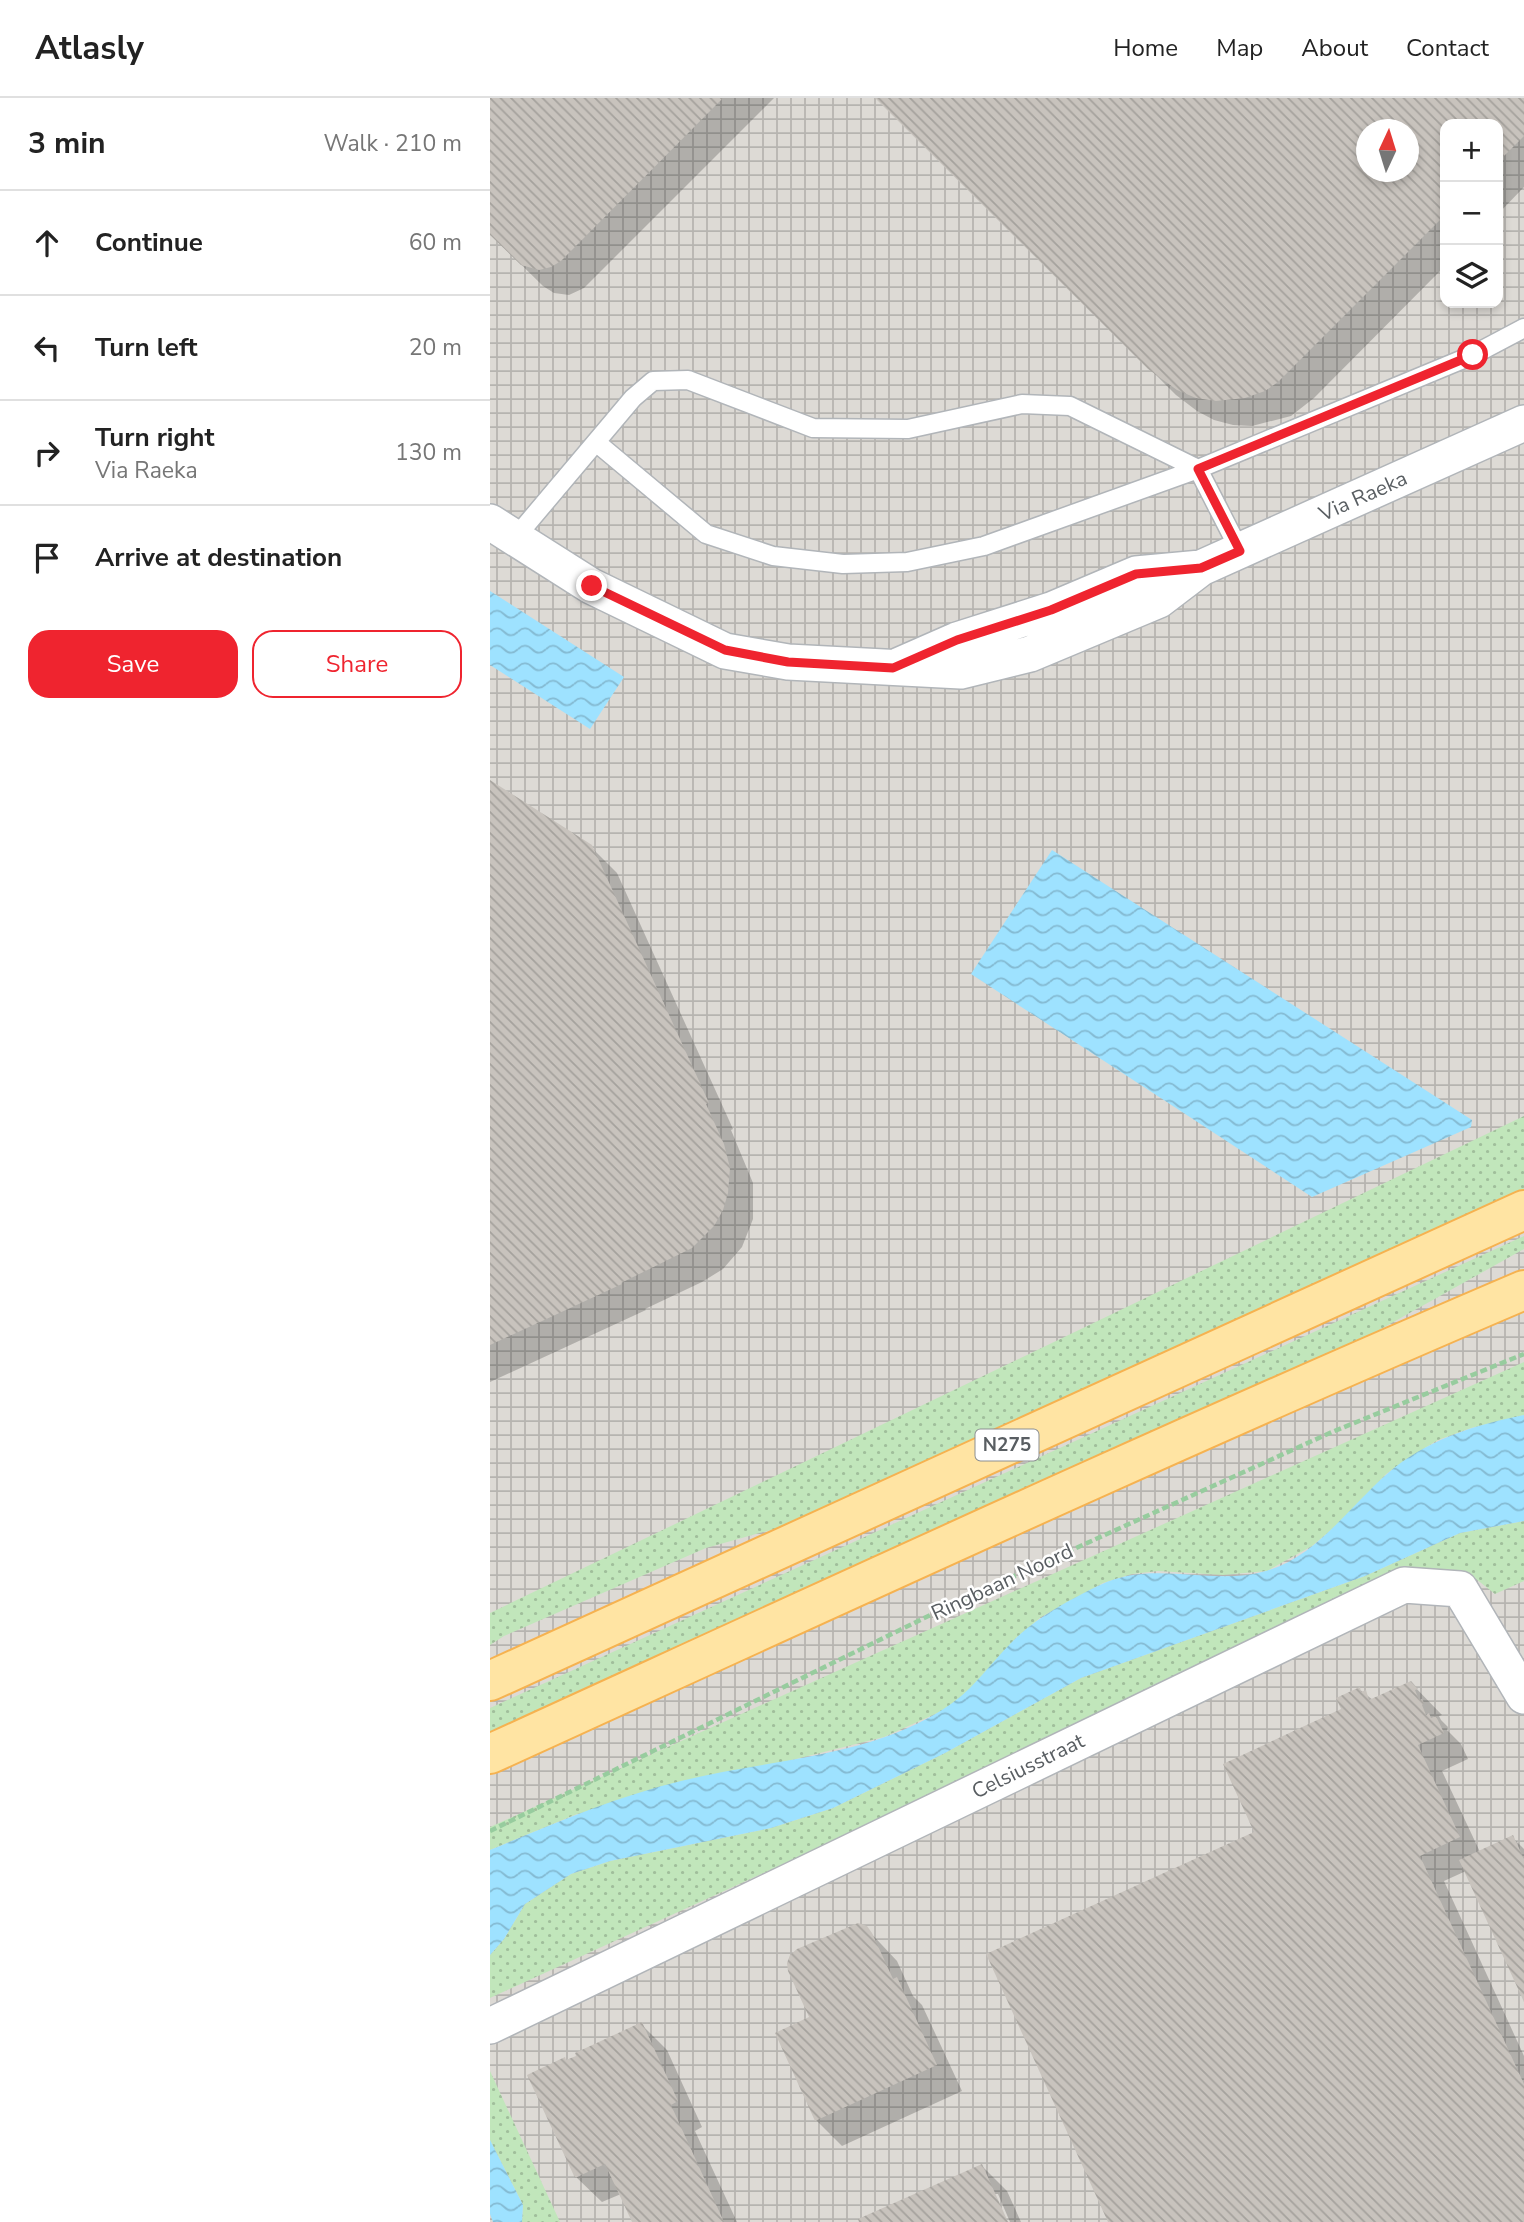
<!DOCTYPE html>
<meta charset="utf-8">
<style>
:root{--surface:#fff;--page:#f2f2f2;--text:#222;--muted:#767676;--line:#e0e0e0;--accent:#ef242f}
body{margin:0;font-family:"Nunito Sans",sans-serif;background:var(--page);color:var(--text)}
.controls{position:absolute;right:21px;top:21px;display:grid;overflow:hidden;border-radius:14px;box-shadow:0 4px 10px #0003}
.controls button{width:63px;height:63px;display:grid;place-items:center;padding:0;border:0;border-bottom:2px solid var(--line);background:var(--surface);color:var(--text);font:35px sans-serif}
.compass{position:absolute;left:866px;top:21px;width:63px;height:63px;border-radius:50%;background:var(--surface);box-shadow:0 4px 10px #0003;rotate:4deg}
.stop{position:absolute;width:21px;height:21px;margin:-16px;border:5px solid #ef242f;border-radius:50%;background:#fff}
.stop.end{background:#ef242f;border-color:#fff;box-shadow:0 2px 7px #0008}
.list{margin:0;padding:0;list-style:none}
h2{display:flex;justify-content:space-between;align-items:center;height:91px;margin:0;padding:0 28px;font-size:30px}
h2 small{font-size:23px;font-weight:400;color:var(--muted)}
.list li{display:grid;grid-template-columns:46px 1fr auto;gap:21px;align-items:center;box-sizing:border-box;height:105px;padding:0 28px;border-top:2px solid var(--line)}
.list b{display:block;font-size:26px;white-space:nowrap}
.list p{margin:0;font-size:23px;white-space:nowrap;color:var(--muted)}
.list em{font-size:23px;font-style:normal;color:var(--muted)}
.actions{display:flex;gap:14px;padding:21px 28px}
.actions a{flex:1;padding:16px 0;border:2px solid var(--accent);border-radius:21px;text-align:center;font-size:24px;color:var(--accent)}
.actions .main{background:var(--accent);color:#fff}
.icon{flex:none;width:38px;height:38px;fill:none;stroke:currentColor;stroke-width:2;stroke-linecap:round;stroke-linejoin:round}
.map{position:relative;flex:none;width:1034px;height:2124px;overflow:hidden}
header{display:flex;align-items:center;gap:42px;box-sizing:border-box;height:98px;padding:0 35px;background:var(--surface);border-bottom:2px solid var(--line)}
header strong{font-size:33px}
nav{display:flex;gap:38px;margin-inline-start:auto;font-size:24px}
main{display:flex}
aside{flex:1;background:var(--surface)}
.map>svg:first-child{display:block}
.industrial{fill:url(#industrial-grid);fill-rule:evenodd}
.grass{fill:url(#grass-dots)}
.water{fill:url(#water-waves)}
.shadow{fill:#0003;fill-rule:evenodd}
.building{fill:url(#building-back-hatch);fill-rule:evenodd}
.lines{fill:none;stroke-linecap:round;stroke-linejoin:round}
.lane-casing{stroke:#b1b5b9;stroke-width:21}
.street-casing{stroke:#b1b5b9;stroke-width:38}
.primary-casing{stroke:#f6b250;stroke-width:42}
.path{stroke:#97cc9e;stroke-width:4.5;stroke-dasharray:7 3.5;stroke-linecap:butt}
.lane{stroke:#fff;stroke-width:18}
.street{stroke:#fff;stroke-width:35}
.primary{stroke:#ffe4a3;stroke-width:38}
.route{stroke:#ef242f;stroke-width:9}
.labels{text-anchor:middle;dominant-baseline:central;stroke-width:5;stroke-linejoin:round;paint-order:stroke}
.shield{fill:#fff;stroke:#8b8e91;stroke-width:2}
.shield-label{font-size:19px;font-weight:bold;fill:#595e62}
.street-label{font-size:21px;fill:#595e62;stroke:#fff}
</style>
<header>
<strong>Atlasly</strong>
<nav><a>Home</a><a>Map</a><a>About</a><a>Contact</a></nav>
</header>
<main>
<aside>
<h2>3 min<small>Walk · 210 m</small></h2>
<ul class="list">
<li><svg class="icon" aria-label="ahead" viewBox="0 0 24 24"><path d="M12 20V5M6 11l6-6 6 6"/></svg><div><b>Continue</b></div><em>60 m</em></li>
<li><svg class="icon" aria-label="left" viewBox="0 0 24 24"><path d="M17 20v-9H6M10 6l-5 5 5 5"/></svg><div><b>Turn left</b></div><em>20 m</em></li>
<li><svg class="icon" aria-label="right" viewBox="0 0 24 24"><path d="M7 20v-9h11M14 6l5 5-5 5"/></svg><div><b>Turn right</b><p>Via Raeka</p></div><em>130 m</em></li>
<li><svg class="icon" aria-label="arrive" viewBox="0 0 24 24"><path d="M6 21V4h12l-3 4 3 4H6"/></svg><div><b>Arrive at destination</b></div></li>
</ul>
<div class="actions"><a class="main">Save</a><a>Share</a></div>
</aside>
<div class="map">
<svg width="1034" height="2124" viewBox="0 0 1034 2124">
<defs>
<pattern id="industrial-grid" width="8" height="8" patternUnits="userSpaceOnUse" patternTransform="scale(1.75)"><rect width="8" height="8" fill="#dddad5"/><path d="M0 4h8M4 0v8" fill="none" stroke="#b6b4b0"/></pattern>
<pattern id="grass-dots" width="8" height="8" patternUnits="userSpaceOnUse" patternTransform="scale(1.75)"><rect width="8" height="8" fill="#c1e6bb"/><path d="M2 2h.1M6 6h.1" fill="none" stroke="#a0be9b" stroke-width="1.8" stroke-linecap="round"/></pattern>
<pattern id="water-waves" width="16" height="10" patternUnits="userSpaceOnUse" patternTransform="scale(1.75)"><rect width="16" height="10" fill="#9ee2ff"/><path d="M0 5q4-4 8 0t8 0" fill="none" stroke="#84bad2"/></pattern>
<pattern id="building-back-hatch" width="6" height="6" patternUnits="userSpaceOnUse" patternTransform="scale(1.75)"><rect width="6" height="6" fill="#c8c3bd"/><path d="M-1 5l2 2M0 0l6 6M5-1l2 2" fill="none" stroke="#a5a29d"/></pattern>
</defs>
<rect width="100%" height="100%" fill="#ede8e0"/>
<path class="industrial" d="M0,0h1034v2124h-1034zM955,26h53v179h-53zM876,32h42v42h-42z"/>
<path class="grass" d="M1034,1018v74l-721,331 -97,27 -202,88 -14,9v-32z
M1034,1138v13l-152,85 -882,402v-28z
M1034,1264v53l-53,13 -33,12 -28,17 -24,17 -42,45 -32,27 -45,25 -44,4 -65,-4 -26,3 -29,9 -62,34 -25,21 -47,52 -25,20 -60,27 -307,77 -87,36v-23z
M1034,1423v60l-29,13 -19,-15 -46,-7 -27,9 -913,417v-43l14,-16 21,-35 46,-30 39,-13 161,-33 62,-20 112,-55 136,-75 284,-102 95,-43z
M0,1973l70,151h-38l1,-17 -33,-65z"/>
<path class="water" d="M0,493l134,86 -34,52 -100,-64z
M562,752l420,270 -1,7 -159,70 -341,-223z
M1034,1317v106l-64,12 -95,43 -284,102 -136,75 -112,55 -62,20 -161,33 -39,13 -46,30 -21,35 -14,16v-105c63,-26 125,-53 191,-69 65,-16 142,-22 204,-44 30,-11 62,-26 85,-49 16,-16 30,-35 47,-51 24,-22 54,-38 83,-52 55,-26 111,2 166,-14 50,-14 84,-65 121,-97 39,-34 87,-49 137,-59z
M0,2042l33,65 -1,17h-29l-3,-8z"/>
<path class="shadow" d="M0,0h284l-190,190 -15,7 -15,-2 -11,-7 -53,-52z
M388,0h646v89l-26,27v-90h-53v142l-131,132 -23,18 -39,10 -19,-1 -19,-5 -17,-9 -21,-16zM876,32h42v42h-42z
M0,684l100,64 27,27 116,256 -2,1 22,53v36l-11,28 -19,22 -21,13 -57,27 1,1 -156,72z
M921,1585l31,32 -3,1 2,4 7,7 -1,3 14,14 7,15 -26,12 38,81 32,-15 12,12v149l-58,-127 -22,10 80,175v166h-415l147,-389 103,-144 14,11z
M376,1830l31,33 16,35 9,9 40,86 -120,55 -26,-26 -4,-102z
M152,1927l25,25 35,77 -7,4 42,91h-103l-13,-28 -19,8 -26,-25 -9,-115z
M492,2068l25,25 14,31h-11l-12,-28h-4l12,28h-145z"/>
<path class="building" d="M0,0h233l-162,163 -10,6 -12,3 -18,-5 -31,-30z
M385,0h649v38l-26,26v-38h-53v91l-167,167 -13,9 -20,7 -29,3 -20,-3 -19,-8 -29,-21zM876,32h42v42h-42z
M0,682l102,65 117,258 -3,1 18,40 6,24 -2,25 -5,17 -9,16 -22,22 -71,35 1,1 -132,61z
M921,1583l7,8 -3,1 4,10 3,-1 2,4 -2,2 4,10 3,-2 2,5 5,-2 8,17 -26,12 42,92 -40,19 104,228v138h-416l-122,-268 268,-122 -31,-68 118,-55 -5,-11 24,-11 1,5 5,-2 3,10z
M1023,1737l11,24v143l-65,-142z
M368,1825l9,3 5,7 21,46 4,-2 40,88 -122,56 -40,-88 34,-16 -21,-46 -1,-8 3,-8 7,-6z
M152,1924l36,79 -7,4 53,117h-92l-27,-58 -30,14 -48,-103 38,-18 1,3 10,-4 -1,-3z
M492,2066l26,58h-149l-1,-3z"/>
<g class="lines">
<g class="lane-casing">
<path id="lane" d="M107,345l109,91 67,22 70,8 64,-2 77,-16 214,-77 275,-114 51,-27
M25,440l118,-140 20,-17 35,-1 125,48 95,1 114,-25 48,2 128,63 42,82"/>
</g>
<g class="street-casing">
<path id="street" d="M0,424l101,64 134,65 63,11 173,9 69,-17 129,-54 42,-32 323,-145
M410,567l57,-25 94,-30 85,-36 65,-6
M0,1928l914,-441 56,4 64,107"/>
</g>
<g class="primary-casing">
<path id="primary" d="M0,1583l1034,-471
M0,1656c344,-157 687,-316 1034,-464"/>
</g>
<path class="path" d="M0,1733l467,-229 375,-170 192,-78"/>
<use href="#lane" class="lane"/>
<use href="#street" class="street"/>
<use href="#primary" class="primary"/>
</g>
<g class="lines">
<path class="route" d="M102,488l133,64 63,12 105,6 64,-28 94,-30 85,-36 65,-6 39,-17 -42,-82 275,-114"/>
</g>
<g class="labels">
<rect class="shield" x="485.5" y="1331.5" width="63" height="31" rx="5"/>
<g class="shield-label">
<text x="517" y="1347">N275</text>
</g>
<g class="street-label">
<text transform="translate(873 398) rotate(-24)">Via Raeka</text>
<text transform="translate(512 1484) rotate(-25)">Ringbaan Noord</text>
<text transform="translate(538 1668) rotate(-26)">Celsiusstraat</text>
</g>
</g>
</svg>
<div class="controls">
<button>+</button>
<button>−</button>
<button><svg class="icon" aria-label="layers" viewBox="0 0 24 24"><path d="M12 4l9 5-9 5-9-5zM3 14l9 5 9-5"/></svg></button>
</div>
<svg class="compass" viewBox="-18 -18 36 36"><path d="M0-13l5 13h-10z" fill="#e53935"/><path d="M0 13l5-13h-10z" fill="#767676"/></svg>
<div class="stop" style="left:983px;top:257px"></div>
<div class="stop end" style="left:102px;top:488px"></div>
</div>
</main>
